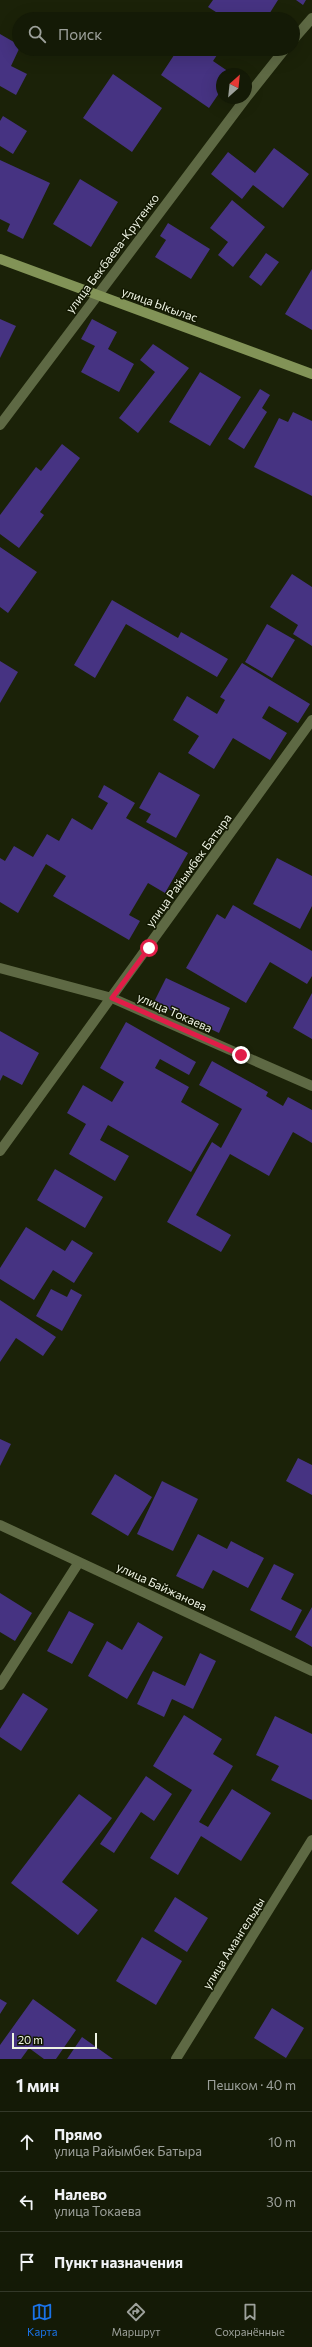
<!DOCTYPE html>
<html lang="ru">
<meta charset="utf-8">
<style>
:root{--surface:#141a06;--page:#1d2310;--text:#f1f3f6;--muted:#9da19b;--line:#333828;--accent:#1a73e8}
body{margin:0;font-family:Commissioner,sans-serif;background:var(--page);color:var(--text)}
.compass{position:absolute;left:216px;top:68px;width:36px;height:36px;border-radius:50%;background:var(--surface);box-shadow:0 4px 16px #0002;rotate:27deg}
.scale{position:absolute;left:12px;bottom:10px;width:85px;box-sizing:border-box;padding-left:4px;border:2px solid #eef3e3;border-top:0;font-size:11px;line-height:14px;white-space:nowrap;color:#eef3e3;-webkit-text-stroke:3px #121801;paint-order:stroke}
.stop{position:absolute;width:12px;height:12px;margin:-9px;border:3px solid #e11d48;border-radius:50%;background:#fff}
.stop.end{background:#e11d48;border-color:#fff;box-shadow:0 1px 4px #0008}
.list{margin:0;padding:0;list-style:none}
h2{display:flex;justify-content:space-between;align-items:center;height:52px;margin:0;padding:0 16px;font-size:17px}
h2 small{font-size:13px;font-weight:400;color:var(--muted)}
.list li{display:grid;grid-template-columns:26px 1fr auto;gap:12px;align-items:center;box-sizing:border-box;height:60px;padding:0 16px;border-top:1px solid var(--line)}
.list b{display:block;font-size:15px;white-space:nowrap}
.list p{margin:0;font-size:13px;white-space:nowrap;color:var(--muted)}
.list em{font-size:13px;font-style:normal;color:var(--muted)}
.icon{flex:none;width:22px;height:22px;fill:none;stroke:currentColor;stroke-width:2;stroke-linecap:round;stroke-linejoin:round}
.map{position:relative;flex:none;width:312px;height:2059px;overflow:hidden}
.search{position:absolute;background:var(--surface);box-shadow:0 4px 16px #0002;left:12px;right:12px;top:12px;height:44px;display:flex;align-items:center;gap:10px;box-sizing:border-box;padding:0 14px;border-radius:22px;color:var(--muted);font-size:15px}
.sheet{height:232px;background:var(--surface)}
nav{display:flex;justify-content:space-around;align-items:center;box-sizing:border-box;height:56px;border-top:1px solid var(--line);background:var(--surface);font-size:11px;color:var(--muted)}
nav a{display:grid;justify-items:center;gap:2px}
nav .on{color:var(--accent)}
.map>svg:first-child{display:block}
.building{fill:#463382}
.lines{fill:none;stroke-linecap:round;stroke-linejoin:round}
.street{stroke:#5e6944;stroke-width:10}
.secondary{stroke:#829357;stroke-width:10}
.route{stroke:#e11d48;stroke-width:5}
.labels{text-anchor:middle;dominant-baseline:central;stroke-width:3;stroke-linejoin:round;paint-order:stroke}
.street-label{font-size:12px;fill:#eef3e3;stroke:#121801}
</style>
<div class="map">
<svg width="312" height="2059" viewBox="0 0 312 2059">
<rect width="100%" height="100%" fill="#1b2208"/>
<path class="building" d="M213,0h65l-12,19h-39l-19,-12z
M296,0h10l-3,5z
M0,34l19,11v4l-8,17 16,8 -11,21 -16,-9z
M178,49h43l-8,12 19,13h-10v15l-13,19 -48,-33z
M113,74l49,34 -30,44 -49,-34z
M3,116l24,15 -14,23 -13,-8v-25z
M274,148l35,26 -26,34 -30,-23 -11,14 -31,-25 17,-22 27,21z
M0,160l50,23 -27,56 -16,-8 3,-7 -10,-5z
M80,179l38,23 -27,45 -38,-23z
M232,200l33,27 -32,40 -15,-12 10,-13 -18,-14z
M168,223l42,26 -19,30 -36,-22 11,-17 -6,-4z
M266,253l13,9 -18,24 -12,-9z
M312,269v61l-27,-16z
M0,319l16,7 -16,32z
M92,319l25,13 -9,17 26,15 -15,28 -38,-20 14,-26 -14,-7z
M153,344l36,24 -51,65 -19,-15 36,-46 -15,-12z
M200,372l41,25 -31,49 -41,-24z
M260,389l10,6 -8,13 5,4 -23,37 -16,-10z
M293,412l19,9v75l-58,-29 25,-49 9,4z
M62,444l18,14 -40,54 4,3 -25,33 -19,-14v-19l36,-48 5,4z
M0,547l37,25 -29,41 -8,-6z
M292,574l20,13v59l-19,-12 5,-9 -28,-18z
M112,600l66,38 3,-6 47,27 -11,18 -91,-53 -31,54 -21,-13z
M267,624l28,16 -23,38 -27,-16z
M0,661l18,11 -18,31z
M242,663l68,41 -12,19 -29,-17 -7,12 25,15 -17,27 -37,-22 -19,31 -26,-16 11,-17 -26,-16 14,-24 30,18 8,-14 -5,-3z
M159,772l41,23 -24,43 -30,-16 5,-8 -12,-6z
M104,785l31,18 -9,15 62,35 -23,40 -17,-10 -19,32 11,6 -11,19 -76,-44 13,-20 -20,-12 -28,49 -18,-11v-44l5,3 9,-15 19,11 14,-23 12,7 13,-23 20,12 16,-27 -10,-6z
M277,858l35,18v30l-12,23 -47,-25z
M233,905l79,46v25l-5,8 -37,-22 -24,41 -60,-35 31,-54 8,5z
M166,978l64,30 -11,25 -65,-31z
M312,993v46l-19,-11z
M126,1022l70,40 -7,13 -29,-16 -5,9 34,19 -8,15 38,22 -28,48 -83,-47 -8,15 29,16 -14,25 -46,-27 17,-30 -19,-11 16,-28 29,17 12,-20 -24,-14z
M0,1031l39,22 -17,32 -19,-10 -3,6z
M212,1061l56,31 -2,4 17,10 5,-9 24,13v33l-19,-11 -24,44 -39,-22 -34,61 35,20 -10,17 -54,-30 45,-80 9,6 21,-39 -43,-24z
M55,1169l48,28 -18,31 -48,-28z
M26,1227l39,24 7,-11 21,13 -19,30 -21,-13 -19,30 -34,-21v-11z
M51,1289l16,8 4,-8 11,6 -20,36 -26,-15z
M0,1300l56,37 -13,19 -27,-18 -16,24z
M0,1439l11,5 -11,22z
M298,1458l14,7v30l-26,-14z
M115,1474l37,23 -24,39 -37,-22z
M162,1481l36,18 -25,52 -36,-17z
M198,1534l29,15 4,-8 33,17 -16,30 -35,-18 -10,19 -27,-13z
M274,1564l20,10 -13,25 21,11 -11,21 -41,-21z
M0,1593l32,20 -17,28 -15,-9z
M312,1607v40l-17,-10z
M69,1611l25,13 -22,40 -25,-13z
M138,1622l25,15 -36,62 -39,-23 19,-35 15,9z
M200,1653l16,8 -23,48 -21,-10 -8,18 -27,-13 16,-33 32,15z
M23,1693l25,16 -27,42 -21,-14v-8z
M184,1715l38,24 -9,15 20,12 -34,56 9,5 24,-38 39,24 -30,48 -40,-25 -23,39 -28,-17 42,-68 -39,-24z
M275,1716l37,18v66l-41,-20 8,-14 -23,-11z
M146,1776l26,18 -18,27 -13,-9 -27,41 -14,-9z
M79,1794l33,24 -50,64 36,28 -20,25 -67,-52z
M175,1897l33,21 -21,34 -33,-21z
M142,1937l40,24 -26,44 -40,-24z
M0,1999l7,4 -7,11z
M33,1999l43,31 -20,29h-12l-15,-11 -8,11h-21v-14z
M272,2008l32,20 -18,30 -32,-20z
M82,2037l31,22h-46z"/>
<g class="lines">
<path class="street" d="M293,40l19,-22
M246,98l39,-49
M0,425l246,-327
M0,968l112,30 200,88
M0,1151l312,-431
M0,1525l312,146
M0,1685l79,-123
M176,2059l136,-219"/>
<path class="secondary" d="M0,259l312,115"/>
</g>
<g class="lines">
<path class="route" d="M149,948l-37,50 129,57"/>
</g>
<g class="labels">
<g class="street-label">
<text transform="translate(112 253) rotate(-53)">улица Бекбаева-Крутенко</text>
<text transform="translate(160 304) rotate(20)">улица Ыкылас</text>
<text transform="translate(188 870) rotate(-54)">улица Райымбек Батыра</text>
<text transform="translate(175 1012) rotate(24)">улица Токаева</text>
<text transform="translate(162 1586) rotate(25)">улица Байжанова</text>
<text transform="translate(233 1943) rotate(-58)">улица Амангельды</text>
</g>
</g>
</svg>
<svg class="compass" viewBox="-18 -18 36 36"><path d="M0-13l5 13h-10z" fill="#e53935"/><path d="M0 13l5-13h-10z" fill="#9da19b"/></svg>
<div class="scale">20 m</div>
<div class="stop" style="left:149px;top:948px"></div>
<div class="stop end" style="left:241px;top:1055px"></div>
<div class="search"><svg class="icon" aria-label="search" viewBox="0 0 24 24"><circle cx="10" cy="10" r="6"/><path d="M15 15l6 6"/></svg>Поиск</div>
</div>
<section class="sheet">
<h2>1 мин<small>Пешком · 40 m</small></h2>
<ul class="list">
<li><svg class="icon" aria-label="ahead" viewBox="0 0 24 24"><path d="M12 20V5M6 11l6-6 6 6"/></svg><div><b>Прямо</b><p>улица Райымбек Батыра</p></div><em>10 m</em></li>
<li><svg class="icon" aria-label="left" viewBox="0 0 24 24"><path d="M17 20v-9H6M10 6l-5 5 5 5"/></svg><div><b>Налево</b><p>улица Токаева</p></div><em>30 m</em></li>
<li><svg class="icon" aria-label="arrive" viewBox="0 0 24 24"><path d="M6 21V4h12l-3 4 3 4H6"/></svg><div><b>Пункт назначения</b></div></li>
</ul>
</section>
<nav>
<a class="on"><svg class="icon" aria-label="map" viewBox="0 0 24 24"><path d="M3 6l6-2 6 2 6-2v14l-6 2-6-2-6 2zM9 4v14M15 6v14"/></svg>Карта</a>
<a><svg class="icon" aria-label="directions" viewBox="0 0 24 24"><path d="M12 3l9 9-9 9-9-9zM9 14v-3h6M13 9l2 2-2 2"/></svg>Маршрут</a>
<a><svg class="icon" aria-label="saved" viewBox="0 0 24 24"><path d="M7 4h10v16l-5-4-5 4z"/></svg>Сохранённые</a>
</nav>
